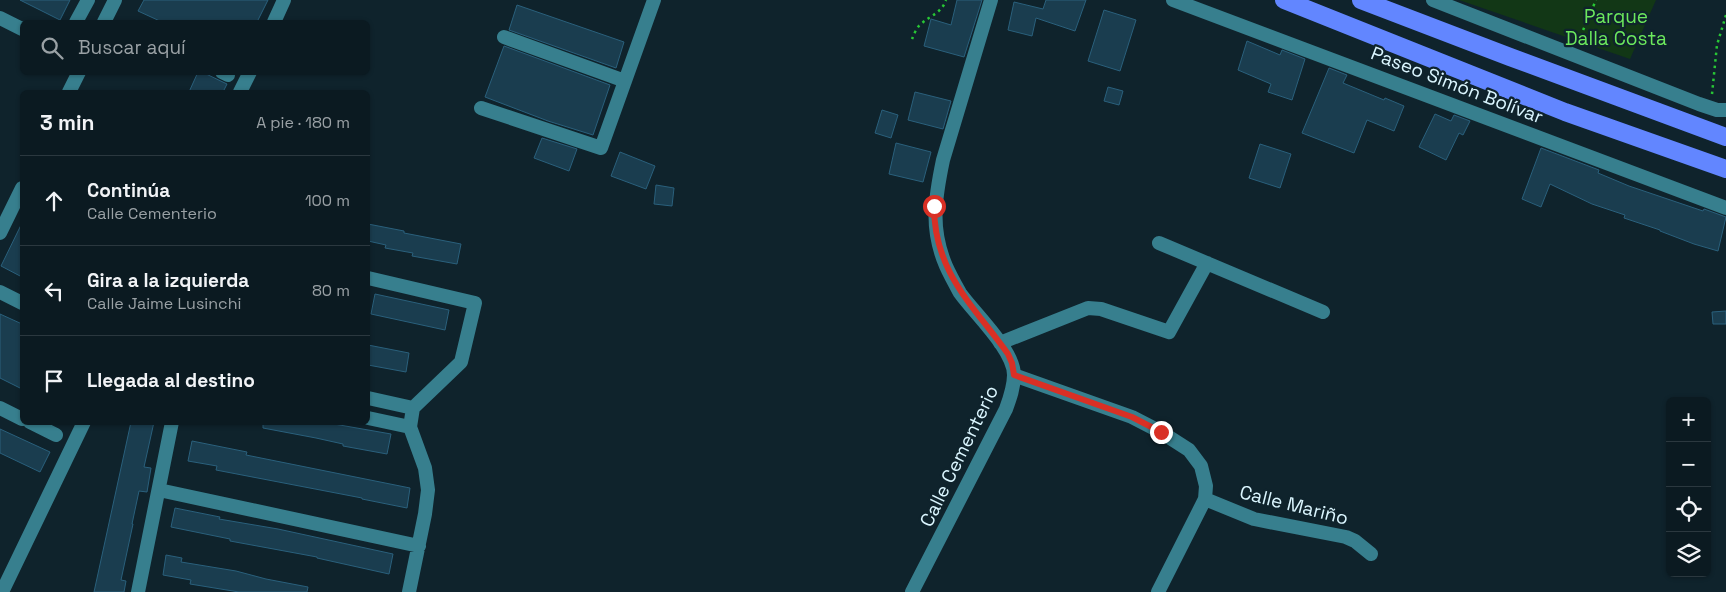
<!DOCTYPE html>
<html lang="es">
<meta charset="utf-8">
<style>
:root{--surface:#0b1a21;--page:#19272e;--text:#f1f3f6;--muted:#9aa1a5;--line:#2b383f}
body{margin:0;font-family:"Space Grotesk",sans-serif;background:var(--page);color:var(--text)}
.controls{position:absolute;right:15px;bottom:15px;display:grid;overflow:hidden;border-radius:8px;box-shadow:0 1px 4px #0004}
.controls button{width:45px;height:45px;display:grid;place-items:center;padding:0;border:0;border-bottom:1px solid var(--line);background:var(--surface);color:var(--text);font:25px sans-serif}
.stop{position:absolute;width:15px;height:15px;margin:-11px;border:4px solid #d93025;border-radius:50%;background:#fff}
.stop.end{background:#d93025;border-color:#fff;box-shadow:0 1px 5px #0008}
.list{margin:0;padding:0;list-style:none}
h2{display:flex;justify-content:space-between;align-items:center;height:65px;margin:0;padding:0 20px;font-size:21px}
h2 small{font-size:16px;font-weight:400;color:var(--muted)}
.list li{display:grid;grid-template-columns:32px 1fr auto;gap:15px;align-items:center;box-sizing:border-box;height:90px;padding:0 20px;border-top:1px solid var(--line)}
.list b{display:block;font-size:19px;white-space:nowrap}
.list p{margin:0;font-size:16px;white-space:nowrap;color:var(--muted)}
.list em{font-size:16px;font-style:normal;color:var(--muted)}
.icon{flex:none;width:28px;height:28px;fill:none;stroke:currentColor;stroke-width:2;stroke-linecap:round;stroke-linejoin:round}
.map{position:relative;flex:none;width:1726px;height:592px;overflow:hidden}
.search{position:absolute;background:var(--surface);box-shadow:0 1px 4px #0004;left:20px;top:20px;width:350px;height:55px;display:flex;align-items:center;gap:12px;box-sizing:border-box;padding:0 18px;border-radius:8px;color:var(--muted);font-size:19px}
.panel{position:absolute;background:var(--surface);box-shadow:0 1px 4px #0004;left:20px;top:90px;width:350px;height:335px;border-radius:8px}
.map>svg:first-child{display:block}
.green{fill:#123716}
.building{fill:#1a3d4f;stroke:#2a607c}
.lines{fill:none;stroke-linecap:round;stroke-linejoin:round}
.path{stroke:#28c635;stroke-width:2.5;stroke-dasharray:2.5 4;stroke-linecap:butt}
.minor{stroke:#377f8e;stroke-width:14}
.major{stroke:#6286ff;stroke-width:18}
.route{stroke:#d93025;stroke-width:6}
.labels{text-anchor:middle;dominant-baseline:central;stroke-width:4.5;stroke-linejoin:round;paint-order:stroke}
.park-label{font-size:19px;fill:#6ce95d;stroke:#0f232c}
.street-label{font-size:19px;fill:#dbf6ff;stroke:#0f232c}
</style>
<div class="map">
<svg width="1726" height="592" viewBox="0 0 1726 592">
<rect width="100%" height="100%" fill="#0f232c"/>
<path class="green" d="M1459,0h197l-26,59z"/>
<path class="building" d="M20,0h50l-10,20z
M144,0h124l-11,22h-95l-24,-11z
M957,0h25l-18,57 -40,-11 7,-27 20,6z
M1046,0h40l-11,31 -39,-13 -4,18 -24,-6 6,-28 29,7z
M517,5l107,37 -8,26 -107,-38z
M1104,10l32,10 -16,51 -32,-10z
M1247,41l33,14 2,-5 23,9 -13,41 -24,-8 3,-8 -33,-14z
M504,46l106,39 -17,50 -45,-14 -63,-24z
M1329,68l18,7 -4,8 41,17 1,-2 19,8 -10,25 -27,-11 -13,33 -52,-20z
M198,72h4l25,12 -4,8h-34z
M1108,87l15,4 -4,14 -15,-4z
M915,92l36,9 -8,28 -35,-9z
M882,110l16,5 -7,23 -16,-5z
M1435,114l16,7 3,-6 16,6 -7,14 -4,-2 -13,27 -27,-13z
M542,138l35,11 -8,22 -35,-13z
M896,143l35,9 -8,30 -34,-8z
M1260,144l31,10 -11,34 -31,-10z
M1541,148l58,22 -1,3 31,13 74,25 1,-2 22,8 -8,34 -24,-7 -34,-13v-1l-36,-12 1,-3 -33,-11 -42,-20 -9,23 -19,-8z
M620,152l35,14 -9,23 -35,-13z
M656,185l18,3 -2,18 -18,-2z
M22,223v54l-21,-11z
M368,224l36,7v2l57,11 -4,20 -45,-8 1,-3 -28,-5 1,-3 -18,-4z
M375,294l74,16 -4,20 -74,-16z
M1726,311v13h-13l-1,-12z
M0,314l22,10v65l-22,-11z
M368,345l41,8 -3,19 -38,-7z
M131,422h23l-10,45 7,1 -4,24 -8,-1 -7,33h1l-12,56 5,1 -2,11h-30z
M263,422h71v2l57,10 -4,20 -44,-8v-2l-27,-6 -53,-10z
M0,429l50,23 -10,20 -40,-19z
M192,441l55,11 -1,3 164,33 -3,20 -45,-9v-1l-146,-28 1,-4 -29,-5z
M175,508l45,9 -1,2 59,10 115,25 -4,20 -72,-16v-1l-87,-16v-2l-59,-12z
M166,555l16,3 -1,4 55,9 30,8 42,8 -1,5h-68l-49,-8 1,-4 -28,-5z"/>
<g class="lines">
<path class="path" d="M912,39c2,-4 4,-11 8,-14 10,-10 21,-11 26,-25
M1578,42l18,-42
M1712,94l5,-49 9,-30"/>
<path class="minor" d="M1173,0l553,208
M1433,0l266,104 18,6h9
M0,18l22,11
M76,22l12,-22
M104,22l11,-22
M274,22l10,-22
M504,37l121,44
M222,72l6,3
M69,92l10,-20
M240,92l10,-20
M481,108l120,40 53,-148
M0,233l22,-45
M1159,243l164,69
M368,278l107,25 -14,59 -48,46 -3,19 15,41 3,22 -3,24 -16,78
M0,292l22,11
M1000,343l88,-35 13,1 68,23 38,-69
M1014,375l118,42 29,15 28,18 12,16 5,20 -1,13 -47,93
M368,398l45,10
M0,408l22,11
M368,418l42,9
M30,422l26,13
M159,490l260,56
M1205,499l49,20 92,18 9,4 16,13
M2,592l82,-170
M138,592l34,-170
M912,592l94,-183c4,-11 8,-22 8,-34 0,-25 -39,-61 -54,-82 -5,-9 -10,-18 -14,-27 -16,-37 -11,-68 -3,-106l48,-160"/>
<path class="major" d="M1284,0l281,112 161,57
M1361,0l149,57 216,80"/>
</g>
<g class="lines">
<path class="route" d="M934,206c0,66 39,99 74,148l4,9 2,12 118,42 29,15"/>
</g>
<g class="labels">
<g class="park-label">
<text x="1616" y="16">Parque<tspan x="1616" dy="22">Dalla Costa</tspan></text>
</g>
<g class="street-label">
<text transform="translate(1457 85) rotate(21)">Paseo Simón Bolívar</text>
<text transform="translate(959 456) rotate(-64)">Calle Cementerio</text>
<text transform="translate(1294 505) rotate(14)">Calle Mariño</text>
</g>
</g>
</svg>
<div class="controls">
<button>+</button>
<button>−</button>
<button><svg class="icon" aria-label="locate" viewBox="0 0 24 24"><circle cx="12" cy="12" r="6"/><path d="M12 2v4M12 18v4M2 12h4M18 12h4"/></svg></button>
<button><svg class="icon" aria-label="layers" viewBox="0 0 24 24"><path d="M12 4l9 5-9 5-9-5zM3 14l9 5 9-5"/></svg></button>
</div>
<div class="stop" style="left:934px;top:206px"></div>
<div class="stop end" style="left:1161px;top:432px"></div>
<div class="search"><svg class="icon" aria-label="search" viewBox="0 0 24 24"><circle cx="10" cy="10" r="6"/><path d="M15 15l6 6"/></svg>Buscar aquí</div>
<section class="panel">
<h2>3 min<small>A pie · 180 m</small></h2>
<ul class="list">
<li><svg class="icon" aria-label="ahead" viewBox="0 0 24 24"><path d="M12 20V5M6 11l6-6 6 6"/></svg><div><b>Continúa</b><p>Calle Cementerio</p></div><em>100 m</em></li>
<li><svg class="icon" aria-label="left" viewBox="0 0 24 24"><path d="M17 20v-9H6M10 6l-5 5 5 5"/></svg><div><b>Gira a la izquierda</b><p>Calle Jaime Lusinchi</p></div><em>80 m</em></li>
<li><svg class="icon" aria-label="arrive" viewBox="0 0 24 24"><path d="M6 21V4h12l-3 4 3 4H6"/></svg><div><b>Llegada al destino</b></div></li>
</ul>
</section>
</div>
